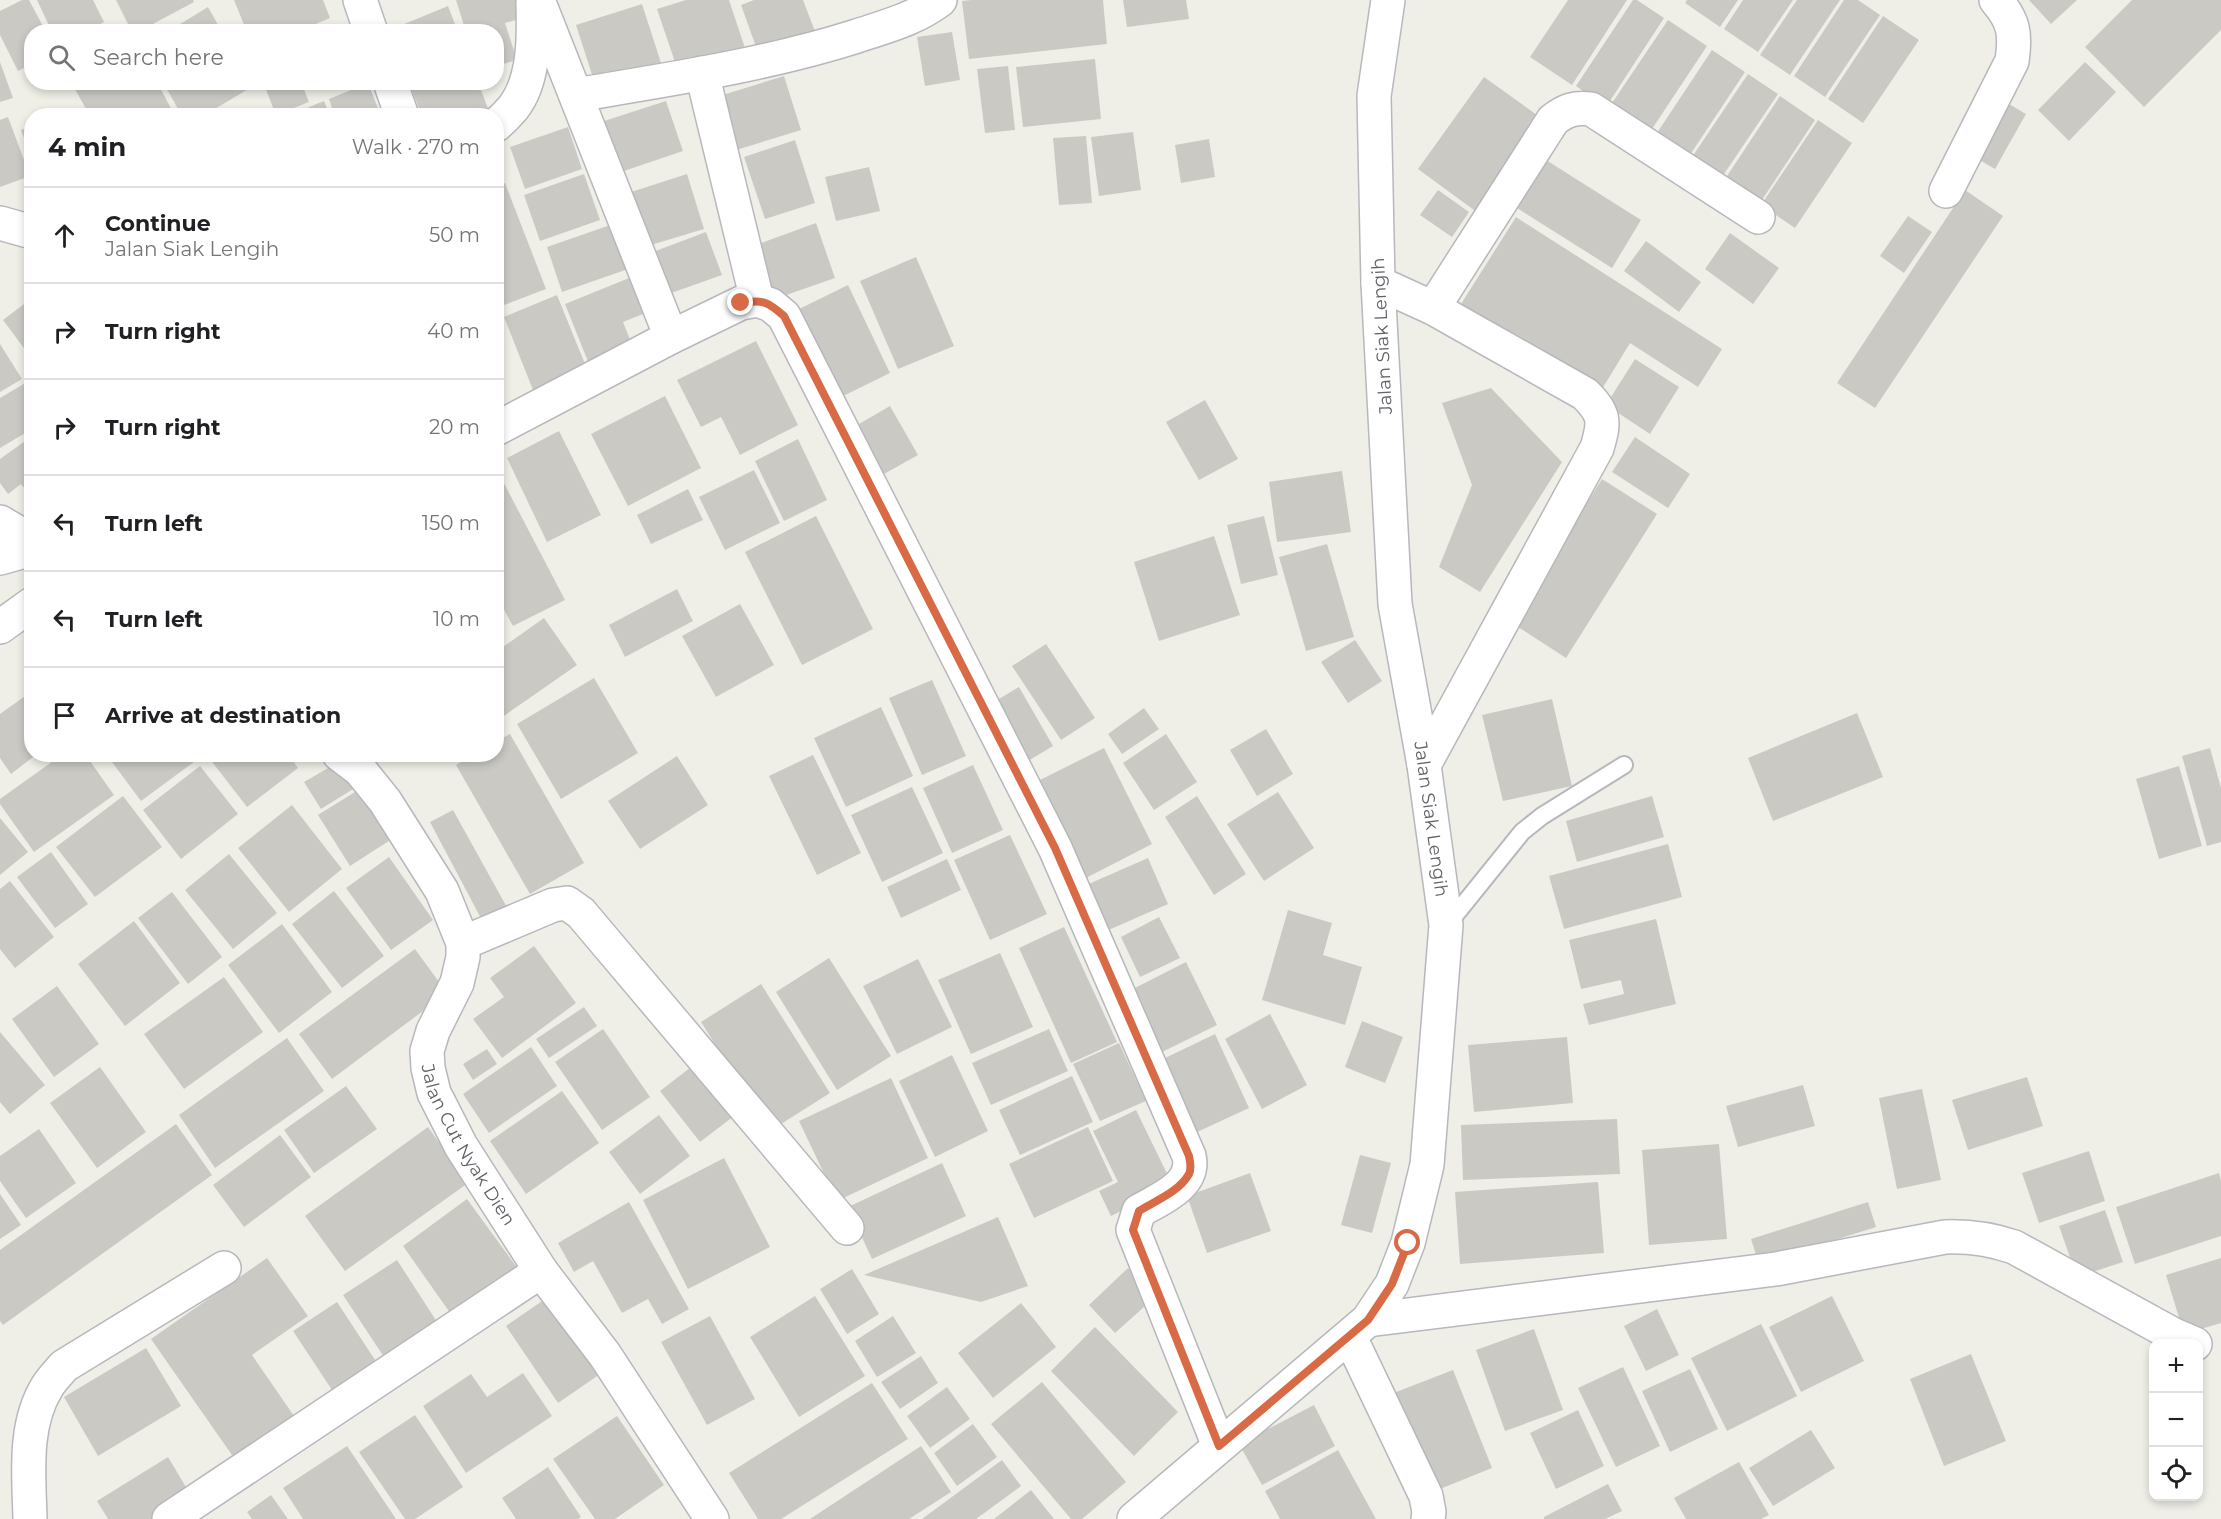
<!DOCTYPE html>
<meta charset="utf-8">
<style>
:root{--surface:#fff;--page:#f6f6f6;--text:#202124;--muted:#757577;--line:#e0e0e0}
body{margin:0;font-family:Montserrat,sans-serif;background:var(--page);color:var(--text)}
.controls{position:absolute;right:18px;bottom:18px;display:grid;overflow:hidden;border-radius:12px;box-shadow:0 3px 9px #0003}
.controls button{width:54px;height:54px;display:grid;place-items:center;padding:0;border:0;border-bottom:2px solid var(--line);background:var(--surface);color:var(--text);font:30px sans-serif}
.stop{position:absolute;width:18px;height:18px;margin:-14px;border:4px solid #d86a45;border-radius:50%;background:#fff}
.stop.end{background:#d86a45;border-color:#fff;box-shadow:0 2px 6px #0008}
.list{margin:0;padding:0;list-style:none}
h2{display:flex;justify-content:space-between;align-items:center;height:78px;margin:0;padding:0 24px;font-size:26px}
h2 small{font-size:20px;font-weight:400;color:var(--muted)}
.list li{display:grid;grid-template-columns:39px 1fr auto;gap:18px;align-items:center;box-sizing:border-box;height:96px;padding:0 24px;border-top:2px solid var(--line)}
.list b{display:block;font-size:22px;white-space:nowrap}
.list p{margin:0;font-size:20px;white-space:nowrap;color:var(--muted)}
.list em{font-size:20px;font-style:normal;color:var(--muted)}
.icon{flex:none;width:33px;height:33px;fill:none;stroke:currentColor;stroke-width:2;stroke-linecap:round;stroke-linejoin:round}
.map{position:relative;flex:none;width:2221px;height:1519px;overflow:hidden}
.search{position:absolute;background:var(--surface);box-shadow:0 3px 9px #0003;left:24px;top:24px;width:480px;height:66px;display:flex;align-items:center;gap:15px;box-sizing:border-box;padding:0 21px;border-radius:24px;color:var(--muted);font-size:22px}
.panel{position:absolute;background:var(--surface);box-shadow:0 3px 9px #0003;left:24px;top:108px;width:480px;height:654px;border-radius:24px}
.map>svg:first-child{display:block}
.building{fill:#cbc9c4}
.lines{fill:none;stroke-linecap:round;stroke-linejoin:round}
.lane-casing{stroke:#b7b8bc;stroke-width:20}
.street-casing{stroke:#b7b8bc;stroke-width:36}
.lane{stroke:#fff;stroke-width:16}
.street{stroke:#fff;stroke-width:33}
.route{stroke:#d86a45;stroke-width:8}
.labels{text-anchor:middle;dominant-baseline:central;stroke-width:6;stroke-linejoin:round;paint-order:stroke}
.street-label{font-size:18px;fill:#5f6166;stroke:#fff}
</style>
<div class="map">
<svg width="2221" height="1519" viewBox="0 0 2221 1519">
<rect width="100%" height="100%" fill="#efefe7"/>
<path class="building" d="M22,0h7l17,32h-14v32l-14,7 -18,-36v-24z
M37,0h56l11,22 -18,10h-34z
M116,0h77l1,2 -56,30h-6z
M234,0h89l7,18 -33,14h-50z
M456,0h64l6,17 -21,6 12,37 -21,6v-34h-30z
M686,0h43l16,48 -67,23 -21,-62z
M754,0h49l13,34 -57,21 -18,-50z
M972,0h131l4,44 -138,15 -7,-58z
M1123,0h63l3,19 -62,8z
M1568,0h59l-55,85 -42,-28z
M1633,0h4l27,18 -58,89 -30,-21z
M1687,0h51l-18,27 -35,-24z
M1743,0h50l-35,52 -34,-23z
M1797,0h43l-50,75 -30,-20z
M1844,0h14l22,15 -55,82 -31,-21z
M2029,0h48l-26,24z
M2132,0h89v30l-77,77 -59,-60z
M642,4l20,62 -66,21 -20,-62z
M448,6l10,26h-73z
M208,7l14,25h-55z
M1883,16l36,24 -56,83 -35,-24z
M1668,20l39,26 -59,89 -40,-26z
M952,32l8,48 -35,6 -8,-49z
M1712,50l33,22 -59,89 -33,-22z
M1095,59l6,60 -78,8 -7,-60z
M0,62l13,36 -13,4z
M2085,62l31,30 -47,49 -31,-31z
M1008,66l7,64 -30,3 -8,-64z
M1748,74l30,20 -60,89 -30,-20z
M784,76l17,54 -71,22 -17,-54z
M1484,77l60,43 -66,93 -60,-44z
M71,82h86l18,34h-85z
M163,82h90l2,3 -52,31h-21z
M263,82h38l8,20 -33,13z
M409,82h69l12,32 -4,2h-64z
M368,83l13,33h-46l-6,-17z
M1780,96l35,24 -59,89 -35,-24z
M324,101l6,15h-40v-1z
M666,101l17,50 -65,22 -17,-51z
M2004,101l22,13 -31,55 -21,-12z
M8,117l22,59 -30,11v-67z
M1818,120l34,23 -57,85 -34,-23z
M32,126v31h-1l-10,-27z
M568,127l14,42 -57,20 -15,-42z
M1133,132l8,58 -42,6 -8,-59z
M1086,136l6,67 -33,2 -6,-67z
M1209,139l6,38 -34,6 -6,-38z
M795,140l20,63 -50,16 -21,-62z
M1546,160l95,60 -29,48 -95,-60z
M869,167l11,44 -44,10 -11,-44z
M584,174l16,46 -60,21 -16,-46z
M687,174l17,55 -63,19 -16,-54z
M505,183l41,106 -50,19v-122z
M1438,190l31,22 -17,25 -32,-22z
M1965,190l38,26 -128,192 -38,-25z
M1908,216l24,16 -28,41 -24,-17z
M1516,217l206,132 -24,38 -68,-44 -31,51 -138,-90z
M616,223l15,45 -69,24 -15,-45z
M816,223l19,55 -63,22 -19,-54z
M706,232l16,43 -62,22 -15,-42z
M1730,233l49,35 -26,36 -48,-35z
M1646,241l55,41 -22,30 -55,-41z
M916,257l38,89 -56,23 -38,-88z
M634,276l14,36 -25,10 12,30 -44,17 -26,-65z
M848,285l42,88 -55,27 -42,-88z
M557,295l30,74 -54,21 -29,-73z
M32,298v61l-29,-39z
M756,341l42,84 -58,30 -19,-38 -20,10 -24,-47z
M0,344l22,35 -22,13z
M1635,359l44,28 -29,47 -44,-29z
M32,379v50l-32,19v-50z
M1491,388l71,74 -82,130 -41,-25 33,-82 -30,-82z
M665,396l36,72 -73,38 -37,-72z
M1205,400l33,59 -39,21 -33,-58z
M890,406l28,49 -43,24 -28,-48z
M559,431l42,84 -54,27 -40,-84z
M32,436v62l-11,-14 -13,10 -8,-11v-24z
M1635,437l55,37 -22,34 -56,-36z
M798,439l29,61 -43,21 -29,-60z
M496,468l69,132 -52,26 -17,-31z
M754,470l26,53 -55,27 -26,-53z
M1342,471l9,61 -74,10 -8,-60z
M1602,479l55,35 -91,144 -54,-35z
M688,489l15,31 -52,24 -14,-29z
M816,516l57,113 -71,36 -57,-113z
M1264,516l14,59 -37,9 -14,-59z
M1214,536l26,79 -81,26 -25,-79z
M1327,544l27,93 -48,14 -27,-94z
M677,589l16,32 -68,36 -16,-32z
M740,604l34,61 -58,32 -34,-61z
M544,618l33,47 -79,55 -2,-3v-65z
M1355,640l27,41 -34,22 -27,-41z
M1046,644l49,74 -34,22 -49,-74z
M594,678l44,75 -77,46 -44,-75z
M932,680l34,76 -44,19 -33,-77z
M1019,687l34,59 -30,18 -34,-59z
M32,691v63h5l-26,20 -11,-16v-44z
M1552,699l20,87 -69,15 -21,-86z
M881,707l32,69 -67,31 -32,-69z
M1144,708l15,21 -37,25 -14,-20z
M1857,713l26,64 -110,44 -25,-63z
M1266,729l27,45 -36,22 -27,-46z
M510,734l74,129 -54,31 -74,-129 18,-11h22v-12z
M1166,734l31,48 -43,28 -31,-47z
M1104,748l48,96 -70,36 -48,-97z
M2210,748l11,40v54l-14,4 -25,-90z
M63,754h22l29,41 -80,57 -34,-48v-5z
M106,754h89l3,5 -57,42z
M206,754h82l10,14 -51,39z
M813,755l48,98 -44,22 -48,-99z
M677,756l31,49 -68,44 -32,-48z
M342,760l16,26 -37,23 -17,-27z
M973,765l30,65 -51,23 -29,-65z
M200,766l38,48 -57,45 -38,-49z
M2179,766l23,80 -43,13 -23,-80z
M363,787l32,50 -45,29 -32,-51z
M912,787l31,66 -61,29 -31,-67z
M1278,792l36,56 -50,33 -37,-57z
M123,796l39,51 -67,50 -39,-50z
M1197,796l49,78 -32,21 -49,-78z
M1652,796l12,41 -87,25 -11,-41z
M292,805l50,64 -53,43 -51,-64z
M453,810l56,101 -25,13 -54,-102z
M0,818l28,34 -28,23z
M1010,835l37,79 -57,26 -36,-80z
M1668,844l14,53 -118,32 -15,-53z
M51,852l37,52 -33,24 -38,-51z
M229,854l48,59 -44,36 -48,-59z
M389,857l44,63 -42,30 -45,-62z
M1148,858l20,46 -64,28 -20,-46z
M947,859l14,31 -60,28 -14,-31z
M10,881l44,56 -39,31 -15,-19v-60z
M334,891l50,65 -42,32 -50,-64z
M172,892l50,65 -34,27 -50,-66z
M1288,910l44,13 -9,32 39,12 -17,58 -83,-25z
M1159,917l21,41 -40,19 -19,-40z
M1656,919l20,85 -87,21 -6,-21 41,-10 -3,-14 -40,9 -12,-49z
M134,921l46,62 -55,43 -47,-62z
M282,924l50,68 -53,41 -51,-68z
M1064,927l53,115 -46,21 -52,-115z
M534,946l42,57 -74,55 -29,-39 31,-22 -14,-19z
M415,949l32,44 -115,86 -33,-45z
M1000,953l33,74 -62,27 -33,-74z
M829,958l62,98 -54,34 -61,-98z
M918,959l34,68 -55,27 -34,-68z
M1186,962l31,63 -59,29 -31,-62z
M224,977l39,55 -79,57 -40,-55z
M761,984l69,109 -60,38 -69,-109z
M57,986l42,58 -45,33 -42,-58z
M584,1007l13,19 -48,32 -13,-19z
M1270,1014l37,71 -45,24 -37,-70z
M1362,1021l41,16 -18,46 -40,-16z
M603,1029l47,68 -48,33 -47,-68z
M1049,1029l19,42 -77,34 -19,-42z
M0,1032l45,53 -35,29 -10,-12z
M1215,1034l34,74 -54,25 -34,-73z
M1567,1037l6,66 -99,9 -6,-67z
M287,1038l37,53 -109,77 -36,-53z
M1119,1043l27,58 -46,20 -27,-57z
M531,1047l26,39 -68,47 -26,-39z
M487,1049l10,15 -24,16 -10,-16z
M952,1055l36,76 -53,26 -36,-76z
M695,1064l39,52 -34,26 -40,-51z
M100,1067l46,65 -49,36 -47,-65z
M1072,1076l21,46 -73,33 -21,-45z
M2027,1077l16,49 -75,24 -16,-50z
M891,1078l37,80 -91,43 -38,-80z
M1803,1085l12,41 -77,21 -12,-41z
M346,1086l31,43 -63,44 -30,-43z
M1922,1089l19,91 -44,9 -18,-91z
M562,1091l37,52 -73,51 -36,-53z
M1136,1110l37,76 -62,30 -12,-25 19,-9 -25,-51z
M659,1115l31,41 -50,38 -31,-42z
M1617,1119l3,55 -157,6 -2,-55z
M176,1124l36,51 -209,150 -3,-4v-71z
M428,1127l40,56 -123,88 -40,-55z
M1088,1127l25,54 -79,37 -25,-54z
M39,1129l37,54 -50,35 -26,-37v-25z
M280,1135l31,42 -67,50 -31,-42z
M1719,1144l8,95 -78,6 -7,-95z
M2089,1151l16,50 -66,22 -17,-50z
M1360,1155l31,8 -19,70 -31,-8z
M724,1158l46,89 -82,42 -45,-89z
M942,1163l24,53 -94,43 -24,-52z
M1250,1173l21,58 -64,22 -20,-57z
M2219,1173l2,8v55l-86,28 -19,-57z
M1598,1182l6,71 -144,11 -5,-72z
M0,1194l21,31 -21,14z
M467,1199l51,70 -65,48 -50,-71z
M629,1202l60,107 -27,15 -14,-25 -26,14 -29,-52 -19,11 -16,-29z
M1868,1202l8,25 -117,37 -8,-25z
M2105,1210l18,52 -46,15 -18,-51z
M998,1217l30,69 -47,16 -117,-27z
M267,1258l41,58 -56,39 42,61 -60,42 -83,-119z
M2221,1258v65l-37,11 -18,-59z
M397,1260l42,65 -53,35 -43,-65z
M1128,1268l27,29 -40,36 -26,-28z
M852,1269l27,45 -32,20 -27,-45z
M551,1295l52,77 -45,31 -52,-77z
M815,1296l50,80 -66,41 -49,-80z
M1832,1296l32,65 -63,31 -32,-65z
M337,1302l44,67 -43,30 -45,-68z
M1021,1303l35,44 -63,51 -35,-45z
M1657,1309l22,46 -33,16 -22,-45z
M710,1316l45,83 -48,26 -46,-83z
M893,1316l23,37 -39,24 -22,-36z
M1761,1324l36,72 -70,35 -36,-73z
M1095,1327l83,85 -44,44 -83,-85z
M1534,1329l29,81 -58,21 -29,-81z
M146,1348l35,58 -83,50 -34,-59z
M1971,1354l35,87 -62,25 -34,-87z
M921,1356l17,27 -38,26 -19,-27z
M1623,1367l37,79 -44,21 -38,-79z
M1690,1369l28,60 -48,23 -28,-61z
M1453,1370l39,98 -62,25 -39,-99z
M523,1373l29,43 -86,57 -43,-67 48,-32 16,23z
M1042,1382l84,100 -44,37h-11l-80,-95z
M872,1383l36,56 -127,80h-23l-29,-46z
M947,1387l23,32 -40,29 -23,-32z
M1314,1405l21,41 -73,39 -23,-41z
M1578,1410l26,56 -48,23 -26,-56z
M415,1415l48,72 -48,32h-10l-46,-67z
M617,1416l47,69 -49,34h-20l-42,-60z
M973,1424l24,33 -40,29 -23,-33z
M1811,1430l24,38 -62,38 -24,-38z
M347,1446l49,73h-93l-20,-31z
M921,1446l30,46 -42,27h-99z
M1338,1450l38,69h-96l-15,-28z
M168,1457l24,40 -35,22h-49l-11,-18z
M1002,1460l19,26 -45,33h-54z
M1739,1462l30,53 -8,4h-75l-12,-21z
M548,1467l33,50 -3,2h-62l-14,-21z
M1608,1484l14,27 -17,8h-61v-2z
M1031,1490l23,29h-60z
M271,1495l17,24h-36l-5,-7z"/>
<g class="lines">
<g class="lane-casing">
<path id="lane" d="M1447,925l75,-93 20,-16 82,-51"/>
</g>
<g class="street-casing">
<g id="street">
<path d="M360,0l11,32"/>
<path d="M538,0l133,337"/>
<path d="M702,73l55,227"/>
<path d="M390,82l12,34"/>
<path d="M576,95c94,-16 190,-30 281,-59 30,-10 58,-17 83,-36"/>
<path d="M496,125c6,-5 12,-11 17,-17 22,-28 21,-72 20,-105"/>
<path d="M1946,191l66,-130c4,-27 2,-40 -16,-61"/>
<path d="M0,223l32,9"/>
<path d="M1378,283l55,25 152,86c20,20 20,27 12,54l-173,317"/>
<path d="M1433,308l120,-188c13,-10 22,-13 38,-11l167,108"/>
<path d="M496,429l175,-92 70,-34 16,-3 14,5 13,11 271,532 134,308c7,29 -29,43 -50,55l-6,19 86,216"/>
<path d="M0,522l32,19"/>
<path d="M0,558l32,-9"/>
<path d="M0,627l32,-23"/>
<path id="s1" d="M339,754l21,16 25,31 57,90 21,52v14l-6,26 -24,48 -6,20 1,17 6,25 27,53 80,125 64,84 107,164"/>
<path d="M463,943l90,-38 14,-2 14,10 266,315"/>
<path d="M1368,1320l408,-51 169,-32c25,-1 45,2 69,10l160,88 21,9"/>
<path d="M1350,1337l76,159 3,16 -1,7"/>
<path d="M30,1519c-1,-43 -7,-93 17,-132 4,-7 11,-14 17,-21l160,-98"/>
<path d="M169,1519l372,-248"/>
<path d="M1134,1519l234,-199 24,-36 16,-41 19,-78 19,-240 -22,-160 -29,-161 -17,-321 -4,-187 14,-96"/>
</g>
</g>
<use href="#lane" class="lane"/>
<use href="#street" class="street"/>
</g>
<g class="lines">
<path class="route" d="M741,303c22,-4 27,-1 43,13l271,532 134,308c1,6 3,12 0,18 -10,18 -34,27 -50,37l-6,19 86,216 149,-126 24,-36 16,-41"/>
</g>
<g class="labels">
<g class="street-label">
<text transform="translate(1382 336) rotate(-93)">Jalan Siak Lengih</text>
<text transform="translate(1431 819) rotate(82)">Jalan Siak Lengih</text>
<text stroke="none"><textPath href="#s1" startOffset="448">Jalan Cut Nyak Dien</textPath></text>
</g>
</g>
</svg>
<div class="controls">
<button>+</button>
<button>−</button>
<button><svg class="icon" aria-label="locate" viewBox="0 0 24 24"><circle cx="12" cy="12" r="6"/><path d="M12 2v4M12 18v4M2 12h4M18 12h4"/></svg></button>
</div>
<div class="stop" style="left:1408px;top:1243px"></div>
<div class="stop end" style="left:741px;top:303px"></div>
<div class="search"><svg class="icon" aria-label="search" viewBox="0 0 24 24"><circle cx="10" cy="10" r="6"/><path d="M15 15l6 6"/></svg>Search here</div>
<section class="panel">
<h2>4 min<small>Walk · 270 m</small></h2>
<ul class="list">
<li><svg class="icon" aria-label="ahead" viewBox="0 0 24 24"><path d="M12 20V5M6 11l6-6 6 6"/></svg><div><b>Continue</b><p>Jalan Siak Lengih</p></div><em>50 m</em></li>
<li><svg class="icon" aria-label="right" viewBox="0 0 24 24"><path d="M7 20v-9h11M14 6l5 5-5 5"/></svg><div><b>Turn right</b></div><em>40 m</em></li>
<li><svg class="icon" aria-label="right" viewBox="0 0 24 24"><path d="M7 20v-9h11M14 6l5 5-5 5"/></svg><div><b>Turn right</b></div><em>20 m</em></li>
<li><svg class="icon" aria-label="left" viewBox="0 0 24 24"><path d="M17 20v-9H6M10 6l-5 5 5 5"/></svg><div><b>Turn left</b></div><em>150 m</em></li>
<li><svg class="icon" aria-label="left" viewBox="0 0 24 24"><path d="M17 20v-9H6M10 6l-5 5 5 5"/></svg><div><b>Turn left</b></div><em>10 m</em></li>
<li><svg class="icon" aria-label="arrive" viewBox="0 0 24 24"><path d="M6 21V4h12l-3 4 3 4H6"/></svg><div><b>Arrive at destination</b></div></li>
</ul>
</section>
</div>
